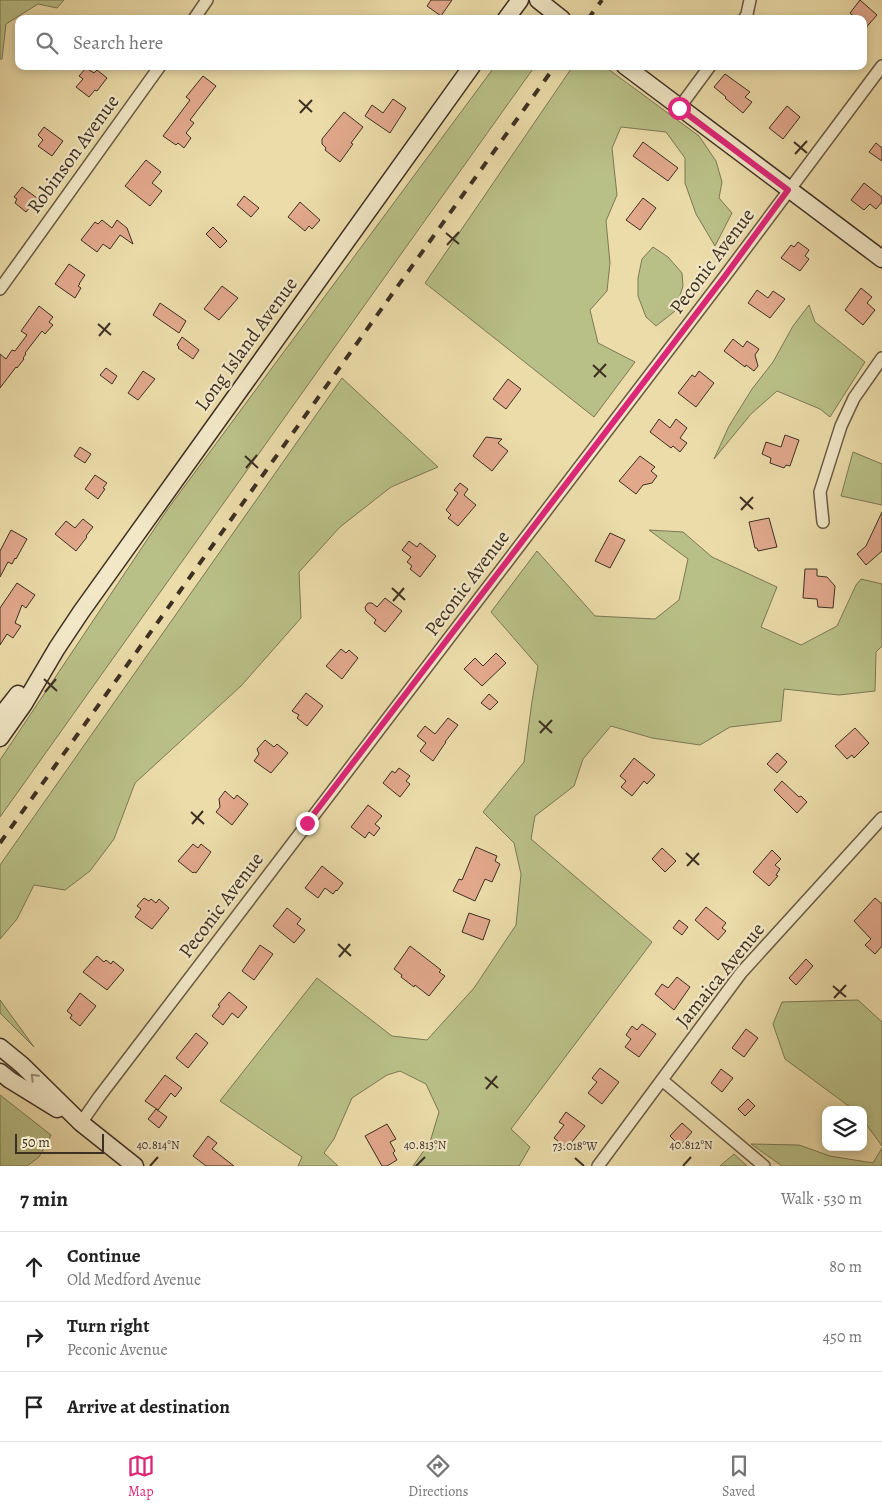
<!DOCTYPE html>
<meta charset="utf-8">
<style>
:root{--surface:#fff;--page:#f2f2f2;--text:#222;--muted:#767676;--line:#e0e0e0;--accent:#db2777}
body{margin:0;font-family:Alegreya,serif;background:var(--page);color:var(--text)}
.controls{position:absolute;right:15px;bottom:15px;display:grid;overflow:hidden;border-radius:10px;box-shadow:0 2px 8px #0003}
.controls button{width:45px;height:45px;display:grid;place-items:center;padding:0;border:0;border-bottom:1px solid var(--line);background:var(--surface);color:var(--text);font:25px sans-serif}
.scale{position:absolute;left:15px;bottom:12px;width:89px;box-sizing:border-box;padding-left:5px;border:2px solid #3e2f23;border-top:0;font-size:14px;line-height:18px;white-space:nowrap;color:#3e2f23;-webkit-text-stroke:4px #f2e8c7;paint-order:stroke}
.stop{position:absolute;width:15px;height:15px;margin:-11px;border:4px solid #db2777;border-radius:50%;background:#fff}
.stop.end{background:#db2777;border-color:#fff;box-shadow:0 1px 5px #0008}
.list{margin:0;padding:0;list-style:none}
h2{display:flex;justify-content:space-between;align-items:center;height:65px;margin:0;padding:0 20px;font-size:21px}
h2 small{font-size:16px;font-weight:400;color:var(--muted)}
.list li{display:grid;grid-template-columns:32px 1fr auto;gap:15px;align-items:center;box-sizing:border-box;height:70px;padding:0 20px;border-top:1px solid var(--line)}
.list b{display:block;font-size:19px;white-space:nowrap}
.list p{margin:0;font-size:16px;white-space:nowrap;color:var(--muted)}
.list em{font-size:16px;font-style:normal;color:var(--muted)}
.icon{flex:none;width:28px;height:28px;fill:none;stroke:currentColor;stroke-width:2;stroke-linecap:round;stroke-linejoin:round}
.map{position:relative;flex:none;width:882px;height:1166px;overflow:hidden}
.search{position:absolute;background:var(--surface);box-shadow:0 2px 8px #0003;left:15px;right:15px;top:15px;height:55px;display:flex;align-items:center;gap:12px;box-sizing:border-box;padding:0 18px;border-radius:10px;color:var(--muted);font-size:19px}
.sheet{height:275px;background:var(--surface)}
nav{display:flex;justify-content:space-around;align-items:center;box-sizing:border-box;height:70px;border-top:1px solid var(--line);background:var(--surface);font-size:14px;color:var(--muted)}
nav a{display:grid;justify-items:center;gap:2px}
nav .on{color:var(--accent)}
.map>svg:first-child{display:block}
.green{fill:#b9c087;stroke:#7c7855}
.building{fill:#e1a88c;stroke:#3e2f23}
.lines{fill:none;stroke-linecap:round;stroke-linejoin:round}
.street-casing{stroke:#695a44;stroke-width:14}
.secondary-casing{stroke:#3e2f23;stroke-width:19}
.street{stroke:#f2e8c7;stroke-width:11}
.secondary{stroke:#f2e8c7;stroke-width:16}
.rail{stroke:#3e2f23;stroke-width:4;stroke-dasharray:9 9;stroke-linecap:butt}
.oneway{stroke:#988c75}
.route{stroke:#db2777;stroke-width:6}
.ticks{fill:none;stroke:#3e2f23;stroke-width:2}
.labels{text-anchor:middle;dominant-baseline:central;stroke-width:4.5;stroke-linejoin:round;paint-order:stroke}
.street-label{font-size:20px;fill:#3e2f23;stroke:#f2e8c7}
.ticks-label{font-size:12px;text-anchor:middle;fill:#3e2f23;stroke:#f2e8c7;stroke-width:4.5;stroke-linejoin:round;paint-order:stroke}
</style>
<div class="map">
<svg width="882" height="1166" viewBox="0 0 882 1166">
<rect width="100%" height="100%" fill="#ebdca9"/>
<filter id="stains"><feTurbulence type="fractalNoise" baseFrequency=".004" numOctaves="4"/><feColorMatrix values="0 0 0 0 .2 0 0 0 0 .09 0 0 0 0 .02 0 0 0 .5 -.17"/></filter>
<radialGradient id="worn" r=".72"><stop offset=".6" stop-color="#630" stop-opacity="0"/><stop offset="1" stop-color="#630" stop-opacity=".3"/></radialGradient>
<path class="green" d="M0,0h64l-7,8 -19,-4 -32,20 -4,35h-2z
M495,66h40l-535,751v-57l167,-250z
M573,66h31l95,70 17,25 6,21 -3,16 13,15 -17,33 -19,-32 -11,-31v-25l-19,-26 -45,-5 -9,21 5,47 -11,26 4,42 -3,28 -17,19 8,33 37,19 -41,55 -169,-134z
M653,247l15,10 14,16 1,13 -8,25 -19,15 -10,-9 -8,-21v-18l4,-19z
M809,305l6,17 50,40 -35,55 -10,-8 -43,-18 -26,23 -37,45 15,-33 23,-37 21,-27 20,-36z
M342,378l96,89 -47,20 -51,40 -41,45 2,46 -60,68 -106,97 -21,56 -24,32 -25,19 -31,-5 -17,34 -17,20v-74z
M853,452l29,12v41l-41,-9z
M649,530l34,2 29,25 65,30 -16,40 40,18 36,-19 19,-41 5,-6 21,5v62l-6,6 -1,39 -36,4 -55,-6 -3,32 -51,6 -30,18 -48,-7 -41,-12 -28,33 -9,27 -39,30 -4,23 121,103 -141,187 19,18 -11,19h-106l17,-24 9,-30 -13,-28 -26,-13 -13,4 -35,23 -18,41 -10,14 14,13h-40l4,-9 -82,-56 97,-123 75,58 35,4 47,-52 42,-63 5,-51 -7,-31 -31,-31 41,-50 8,-61 6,-35 -47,-54 46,-61 58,65 60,3 24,-19 9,-41z
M0,1000l34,47 -34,-34z
M858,1000l24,22v124l-19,-26v-10h-9l-69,-51 -12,-35 9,-22z
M0,1095l51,40 -12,22 -12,9h-27z
M751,1144l48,1 31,11 43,7 9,-15v18h-100z
M734,1154l13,12h-27z"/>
<path class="building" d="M431,0h21l-11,16 -14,-10z
M860,0l17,15 -14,16v-12h-6l-7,-6z
M86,68l8,5 3,-3 10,8 -10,13 -2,-1 -6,7 -13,-10 7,-8 -4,-3z
M725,74l25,18 -5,5 7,5 -9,11 -18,-15 1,-1 -12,-10z
M203,76l13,10 -26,34 4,3 -8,10 5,5 -7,10 -6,-5 -2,2 -13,-9 27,-36 -4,-3z
M393,99l13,9 -16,25 -25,-17 7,-11 11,8z
M787,106l13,11 -17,22 -14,-11z
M344,112l19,15 -12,16 2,1 -13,18 -15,-12 1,-2 -4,-4v-5z
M44,127l19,14 -11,15 -14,-10 5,-6 -5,-5z
M643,142l35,26 -10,13 -35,-25z
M876,143l6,5v13l-13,-9z
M146,160l15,12 -9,11 10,8 -12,15 -25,-20z
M864,183l18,14v5l-6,7 -6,-5 -6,6 -13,-10z
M22,187l15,11 -11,14 -11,-9 2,-4 -3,-2z
M244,196l15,12 -8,9 -14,-12z
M643,198l13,10 -16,22 -14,-10z
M300,202l20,18 -8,9 -3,-3 -4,5 -17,-14z
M102,220l10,8 5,-8 10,8 6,16 -13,-9 -10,14 -7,-5 -6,8 -16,-12 14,-18 3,2z
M213,227l14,14 -7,7 -14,-14z
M798,242l11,8 -4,6 4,3 -9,12 -19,-13 10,-13 3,2z
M69,264l16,11 -6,9h1l-2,2 3,2 -6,10 -20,-14z
M222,286l16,12 -19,22 -15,-11z
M861,288l11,9 -5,6 8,7 -12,15 -18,-15z
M757,290l11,8 5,-7 12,8 -15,19 -22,-15z
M160,303l26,18 -7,12 -26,-18z
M39,306l14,11 -4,5 4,3 -8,9 -3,-3 -17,22 1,1 -3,4 1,1 -7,9 -1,-1 -16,21v-34l6,5 6,-9 3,1 12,-16 -6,-4z
M182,337l17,13 -6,9 -15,-11 1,-1 -2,-2z
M733,339l10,8 4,-6 12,8 -4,6 3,11 -4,5 -8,-6 -1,2 -21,-16z
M106,368l11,8 -5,8 -12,-9z
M143,371l12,8 -17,21 -10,-7z
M699,371l15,12 -18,24 -18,-14 14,-18 3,2z
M508,379l13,10 -15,20 -13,-10z
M659,419l11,9 6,-9 11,9 -7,10 7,5 -7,9 -7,-6 -2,2 -21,-16z
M785,435l14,5 -9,26 -4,-1 -2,3 -14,-5 1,-5 -9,-4 4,-12 15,5z
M486,437l16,2 -4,4 10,8 -16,20 -19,-15z
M80,447l11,7 -6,9 -11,-7z
M640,456l15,11 -4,4 6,5 -5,7 -9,2 -7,9 -17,-13z
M95,475l12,8 -4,5 2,1 -7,10 -13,-10z
M460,483l8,6 -4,6 12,10 -18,21 -10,-8 3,-3 -5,-5 12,-17 -4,-3z
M882,512v39l-16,14 -9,-11 9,-8z
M769,518l8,29 -19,4 -1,-3h-2l-6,-26z
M83,519l10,8 -7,9 1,1 -11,14 -21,-17 11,-13 9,7z
M11,530l16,9 -11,20 -1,-1 -3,6 -4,-2 -8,15v-26z
M610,533l15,7 -15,28 -15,-7z
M409,541l8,6 3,-4 16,13 -16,21 -10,-8 2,-3 -5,-4 4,-5 -9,-7z
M805,569h12v7l10,1 8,9 -2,22 -15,-1 -1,-8 -14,-1z
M17,583l18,12 -9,13 -4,-3 -7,18 6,3 -8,12 -6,-4 -7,11v-37z
M385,598l17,13 -17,21 -11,-9 2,-3 -10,-9 -1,-4 3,-4h4l5,4z
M341,649l5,4 3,-3 9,8 -16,21 -16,-13z
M496,653l10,10 -24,23 -18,-17 11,-11 8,8z
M306,693l17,13 -16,20 -10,-8 2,-3 -7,-4z
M489,694l9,8 -8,8 -9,-7z
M448,718l10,7 -13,17h1l-13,19 -13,-10 6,-8 -9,-7 8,-10 10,8z
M855,728l14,15 -15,15 -2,-3 -5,4 -12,-13z
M265,740l9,7 3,-3 11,9 -17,20 -17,-12 5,-7 -2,-5z
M777,753l10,9 -10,11 -10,-9z
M634,758l21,17 -8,9 -3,-3 -12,15 -11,-9 5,-6 -6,-5z
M399,768l11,8 -4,5 4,3 -10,13 -17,-14 9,-12 3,2z
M782,781l17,16 2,-1 6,6 -10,11 -23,-23z
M225,791l9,8 3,-4 11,9 -16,21 -16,-13 4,-5 -1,-8z
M368,805l14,11 -7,8 5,4 -6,8 -5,-4 -4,6 -14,-11z
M193,844l5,4 3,-4 10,8 -15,21 -2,-1 -1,1 -15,-12z
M476,847l21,9 -2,5 5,3 -8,18 -7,-3 -10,22 -22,-10 6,-12 3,1z
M662,848l14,13 -11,11 -13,-13z
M772,850l9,9 -6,6 5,4 -4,6 2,1 -9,10 -16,-14z
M322,866l21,17 -6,8 -1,-1 -3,4 -8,-6 -7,10 -13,-10z
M144,898l5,3 2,-2 5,4 3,-4 10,9 -17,21 -17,-12 6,-8 -4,-3z
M875,898l7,6v42l-7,8 -10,-9 6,-6 -17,-18z
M706,907l20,16 -4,5 4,3 -8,9 -23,-20z
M287,908l14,11 -4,5 8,6 -11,13 -21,-17z
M469,913l21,7 -7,20 -21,-8z
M679,920l9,7 -6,8 -9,-7z
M260,945l13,9 -19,26 -12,-9z
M410,946l31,24 -2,2 6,4 -16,20 -14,-11 -1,2 -13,-10 1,-2 -8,-6z
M97,956l7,6 2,-2 5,4 2,-3 11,9 -17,20 -24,-18z
M806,959l7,7 -17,19 -7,-7z
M677,977l13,10 -16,23 -19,-16 7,-10 6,4z
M229,992l18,15 -9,11 -6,-5 -9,12 -11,-9 8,-10 -2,-1z
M80,993l16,13 -16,20 -10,-8 2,-3 -5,-4z
M642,1024l14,10 -17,23 -14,-10 6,-8 -5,-4 6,-9 5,4z
M746,1029l12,9 -14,19 -12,-9z
M196,1033l12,10 -20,25 -12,-10z
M600,1068l19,14 -17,22 -14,-11 9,-11 -5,-4z
M721,1069l12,9 -11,14 -11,-9z
M165,1075l17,13 -7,9 -4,-4 -13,17 -13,-9z
M748,1099l7,7 -10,10 -7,-7z
M156,1109l11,8 -8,11 -11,-9z
M566,1112l19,14 -18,22 -13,-10 10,-13 -5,-3z
M682,1123l10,9 -12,14 -10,-10z
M387,1124l9,15 -6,3 5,9 -2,2 4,7 -10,6h-5l-17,-30z
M208,1136l9,7 -5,6 22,17h-28l-13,-10z"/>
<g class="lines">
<g class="street-casing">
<path id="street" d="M194,19l13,-19
M744,19l3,-5 3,-14
M679,108l31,-42
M0,289l160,-223
M823,522l-3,-30 21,-66 13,-28 28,-40
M662,1080l102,86
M81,1123l18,-26 626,-821 157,-210
M598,1166l143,-193 141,-155"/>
</g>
<g class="secondary-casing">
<path id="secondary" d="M538,0l24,19
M506,19l14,-19
M625,66l257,193
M0,717l18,-23
M0,738l24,-34 33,-56 24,-36 391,-546
M0,1047l22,18 59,58 54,43
M0,1072l10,8 47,29"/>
</g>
<use href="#street" class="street"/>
<use href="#secondary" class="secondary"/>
<path class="rail" d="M588,19l14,-19
M0,843l555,-777"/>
</g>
<defs><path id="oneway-chevron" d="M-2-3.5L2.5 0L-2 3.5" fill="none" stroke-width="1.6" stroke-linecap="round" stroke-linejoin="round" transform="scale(1.25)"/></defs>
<use class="oneway" href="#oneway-chevron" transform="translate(34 1077) rotate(-135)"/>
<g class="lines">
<path class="route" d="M307,823l418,-547 63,-86 -109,-82"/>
</g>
<path class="ticks" d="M299,100l13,12M300,113l12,-13M794,142l13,11M795,154l12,-13M446,233l13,11M447,245l12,-13M98,324l13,11M99,336l11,-13M593,365l13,12M594,377l12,-13M245,456l13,12M246,468l11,-13M740,497l13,12M741,510l12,-13M392,588l13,12M393,601l11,-13M44,679l13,12M45,692l11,-13M539,721l13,12M540,733l12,-13M191,812l13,12M192,824l11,-13M686,853l13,12M687,866l12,-13M338,944l13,12M339,957l11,-13M833,986l13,11M834,998l12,-13M485,1077l13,11M486,1089l11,-13M575,1158l9,8M150,1166l8,-9M416,1166l9,-9M683,1166l8,-9"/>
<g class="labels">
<g class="street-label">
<text transform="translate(73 154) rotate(-54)">Robinson Avenue</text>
<text transform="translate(712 261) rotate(-53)">Peconic Avenue</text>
<text transform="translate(246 344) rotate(-54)">Long Island Avenue</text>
<text transform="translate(467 583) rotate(-53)">Peconic Avenue</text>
<text transform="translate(221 905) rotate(-53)">Peconic Avenue</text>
<text transform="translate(720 975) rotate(-51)">Jamaica Avenue</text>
</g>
</g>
<g class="ticks-label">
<text x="158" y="1149">40.814°N</text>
<text x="425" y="1149">40.813°N</text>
<text x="691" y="1149">40.812°N</text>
<text x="575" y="1150">73.018°W</text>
</g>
<rect width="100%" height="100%" filter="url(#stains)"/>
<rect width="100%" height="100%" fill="url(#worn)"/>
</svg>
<div class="controls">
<button><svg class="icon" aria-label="layers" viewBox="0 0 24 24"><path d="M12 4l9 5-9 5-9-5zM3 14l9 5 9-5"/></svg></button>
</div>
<div class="scale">50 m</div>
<div class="stop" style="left:679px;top:108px"></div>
<div class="stop end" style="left:307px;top:823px"></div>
<div class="search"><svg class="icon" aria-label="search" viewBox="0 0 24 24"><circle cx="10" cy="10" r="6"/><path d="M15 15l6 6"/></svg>Search here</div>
</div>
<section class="sheet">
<h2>7 min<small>Walk · 530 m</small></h2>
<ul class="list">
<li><svg class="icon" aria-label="ahead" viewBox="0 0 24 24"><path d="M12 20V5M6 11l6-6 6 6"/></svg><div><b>Continue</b><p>Old Medford Avenue</p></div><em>80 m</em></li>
<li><svg class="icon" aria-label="right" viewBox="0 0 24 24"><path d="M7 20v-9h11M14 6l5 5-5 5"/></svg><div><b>Turn right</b><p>Peconic Avenue</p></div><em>450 m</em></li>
<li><svg class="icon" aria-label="arrive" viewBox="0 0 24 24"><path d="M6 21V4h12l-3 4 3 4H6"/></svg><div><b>Arrive at destination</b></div></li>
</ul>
</section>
<nav>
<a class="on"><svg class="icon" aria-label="map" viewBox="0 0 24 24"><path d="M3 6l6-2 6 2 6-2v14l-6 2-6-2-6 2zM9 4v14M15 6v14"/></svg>Map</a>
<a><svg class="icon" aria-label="directions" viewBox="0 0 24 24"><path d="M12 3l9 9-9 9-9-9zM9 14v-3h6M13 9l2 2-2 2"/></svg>Directions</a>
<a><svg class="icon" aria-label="saved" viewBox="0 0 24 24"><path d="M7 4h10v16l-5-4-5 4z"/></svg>Saved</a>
</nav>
